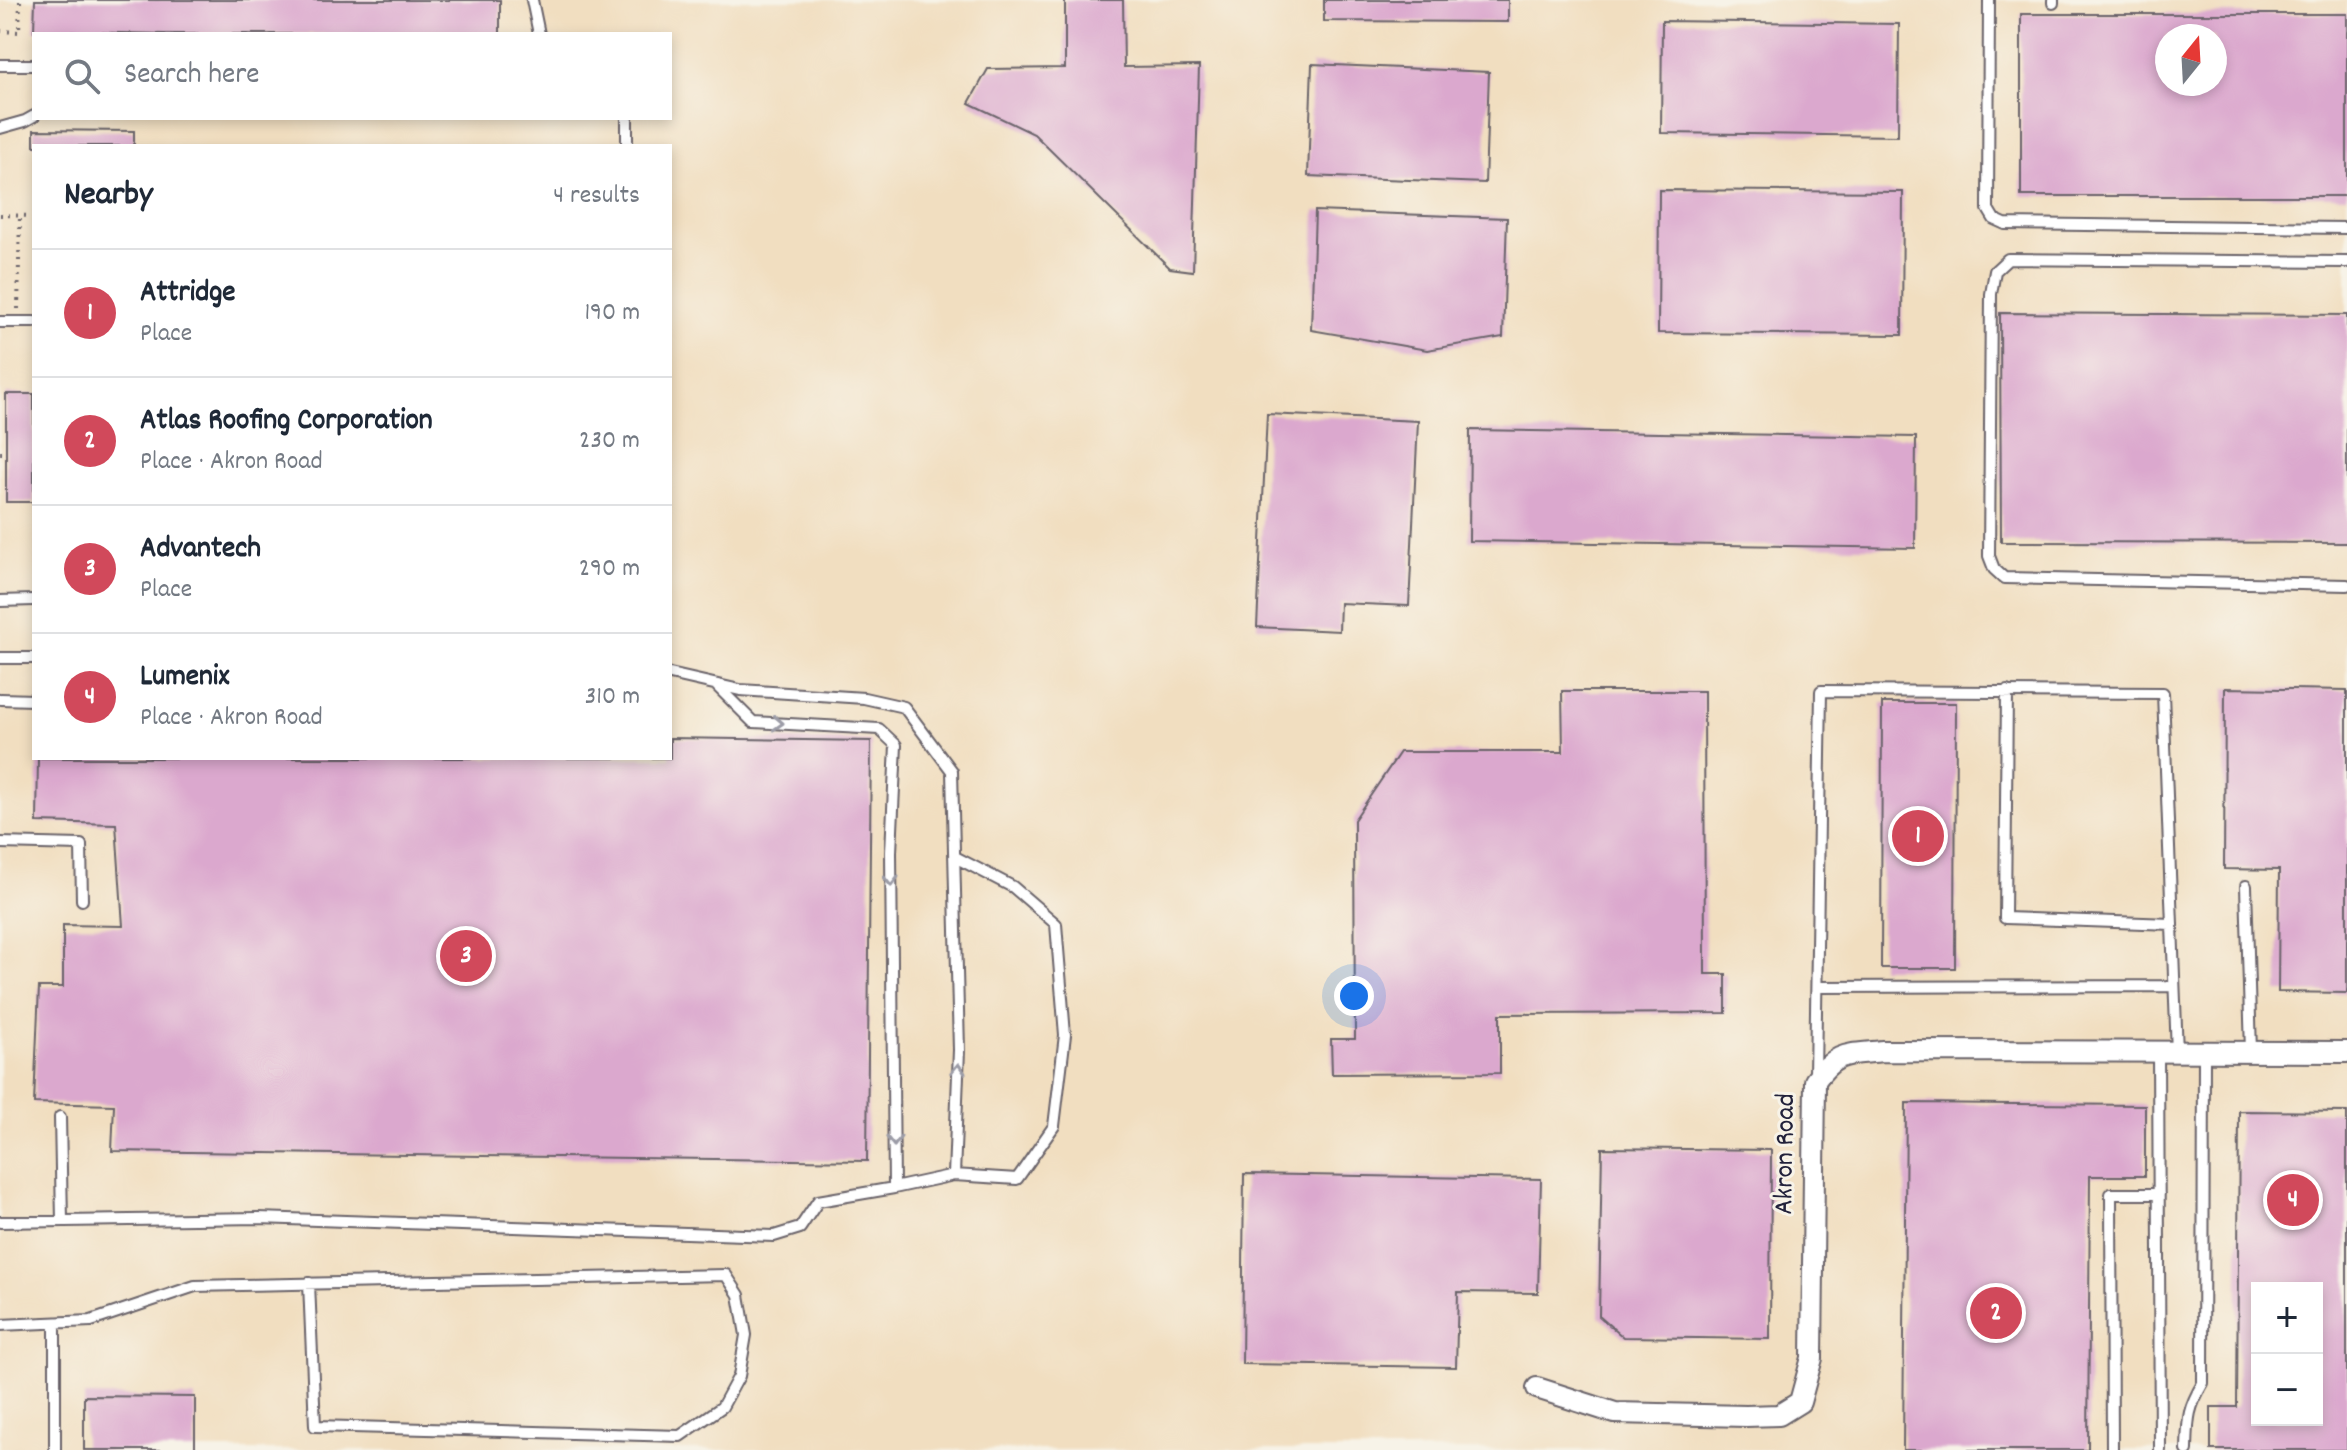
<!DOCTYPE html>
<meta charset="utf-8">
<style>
:root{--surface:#fff;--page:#f6f6f7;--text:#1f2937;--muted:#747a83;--line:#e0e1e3;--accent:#d1495b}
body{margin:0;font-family:Dekko,sans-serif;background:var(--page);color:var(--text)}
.controls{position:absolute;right:24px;bottom:24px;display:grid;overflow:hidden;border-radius:0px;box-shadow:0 4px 12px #0003}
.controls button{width:72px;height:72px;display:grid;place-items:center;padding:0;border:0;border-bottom:2px solid var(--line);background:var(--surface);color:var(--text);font:40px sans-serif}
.compass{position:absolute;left:2155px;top:24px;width:72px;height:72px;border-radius:50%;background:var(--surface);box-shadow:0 4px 12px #0003;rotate:18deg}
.you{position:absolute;left:1354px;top:996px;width:28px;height:28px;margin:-20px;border:6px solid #fff;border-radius:50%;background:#1a73e8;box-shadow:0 0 0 12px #1a73e833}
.badge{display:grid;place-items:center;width:52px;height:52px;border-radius:50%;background:var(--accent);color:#fff;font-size:26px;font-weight:700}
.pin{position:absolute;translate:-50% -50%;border:4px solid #fff;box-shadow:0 2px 8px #0006}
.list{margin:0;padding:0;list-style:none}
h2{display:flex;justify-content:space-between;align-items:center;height:104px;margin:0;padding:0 32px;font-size:34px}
h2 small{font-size:26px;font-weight:400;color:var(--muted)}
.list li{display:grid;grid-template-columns:52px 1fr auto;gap:24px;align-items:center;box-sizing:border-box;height:128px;padding:0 32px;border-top:2px solid var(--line)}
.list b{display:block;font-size:30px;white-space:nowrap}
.list p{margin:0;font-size:26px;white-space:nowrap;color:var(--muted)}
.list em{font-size:26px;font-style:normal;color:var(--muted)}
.icon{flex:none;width:44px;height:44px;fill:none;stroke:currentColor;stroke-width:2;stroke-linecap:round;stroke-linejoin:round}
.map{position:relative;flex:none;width:2347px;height:1450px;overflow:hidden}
.search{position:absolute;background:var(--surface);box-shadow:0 4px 12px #0003;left:32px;top:32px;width:640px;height:88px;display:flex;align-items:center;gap:20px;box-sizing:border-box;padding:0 28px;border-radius:0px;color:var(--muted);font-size:30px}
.panel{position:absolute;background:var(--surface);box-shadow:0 4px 12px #0003;left:32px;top:144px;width:640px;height:616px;border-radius:0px}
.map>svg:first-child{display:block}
.building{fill:#dba8ce;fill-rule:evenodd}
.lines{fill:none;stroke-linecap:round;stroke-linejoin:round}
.service-casing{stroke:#6a646a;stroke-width:14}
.minor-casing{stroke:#6a646a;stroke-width:24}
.path{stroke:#6a646a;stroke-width:4;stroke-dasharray:2 6;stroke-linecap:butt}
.service{stroke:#fff;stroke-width:10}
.minor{stroke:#fff;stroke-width:20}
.oneway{stroke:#9c9ca7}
.labels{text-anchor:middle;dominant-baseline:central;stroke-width:6;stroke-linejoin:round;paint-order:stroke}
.street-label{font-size:28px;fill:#22223b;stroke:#f7f3e8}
</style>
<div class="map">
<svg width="2347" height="1450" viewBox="0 0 2347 1450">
<rect width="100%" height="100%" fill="#f7f3e8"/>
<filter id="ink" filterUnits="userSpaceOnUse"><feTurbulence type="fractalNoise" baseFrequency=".0125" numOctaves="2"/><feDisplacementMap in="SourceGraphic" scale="16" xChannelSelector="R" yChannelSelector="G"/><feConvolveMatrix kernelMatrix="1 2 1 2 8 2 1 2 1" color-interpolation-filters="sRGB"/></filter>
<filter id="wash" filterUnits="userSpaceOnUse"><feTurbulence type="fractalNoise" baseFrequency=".006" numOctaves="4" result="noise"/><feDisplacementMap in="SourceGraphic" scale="32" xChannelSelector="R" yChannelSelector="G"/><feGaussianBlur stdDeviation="1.8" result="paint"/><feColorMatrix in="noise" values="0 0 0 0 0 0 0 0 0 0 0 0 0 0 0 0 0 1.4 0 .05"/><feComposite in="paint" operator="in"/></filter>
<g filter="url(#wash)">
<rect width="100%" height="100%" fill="#f1dec0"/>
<g id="blocks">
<path class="building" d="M35,0h465v34h-336l-130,-3z
M1065,0h58l1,67 75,-1 -6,205 -23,-3 -136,-134 -65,-31 19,-34 77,-1z
M1324,0h184v22l-184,-1z
M2021,14h326v182h-326zM2167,36h48v48h-48z
M1662,21l237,3 -1,112 -237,-3z
M1312,64l177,8 -4,111 -177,-7z
M34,130l100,1v15h-100z
M1659,190l244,2 -1,143 -244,-2z
M1315,211l192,7 -4,119 -76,13 -116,-20z
M2000,313l347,2v228l-346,-1z
M6,394h28v108h-28z
M1267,414l151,7 -9,185 -69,-3 -1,28 -82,-4z
M1470,430l446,7 -1,111 -446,-7z
M2225,688l122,2v303l-69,-1 1,-122 -55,-1z
M1562,691h142l1,283h21v39l-226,1v59l-168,1 -1,-35h24l-1,-219 46,-68h163z
M1882,703h74l-1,265h-74z
M670,738l201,3 -4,420 -755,-10 2,-46 -80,-2 5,-116h24v-62l60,1 -7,-102 -79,-2 1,-64h632z
M1906,1103l239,2v71h-55l-2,274h-185z
M2239,1111l108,1v338h-136v-43h26zM2257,1288h60v132h-60z
M1602,1148l169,2 -1,189 -147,-2 -24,-21z
M1244,1174l297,5 -3,114 -80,-1 -2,75 -214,-3z
M84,1396l111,1v53h-111z"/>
</g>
</g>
<g filter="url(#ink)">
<use href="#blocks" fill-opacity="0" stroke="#6a646a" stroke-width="2"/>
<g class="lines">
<g class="service-casing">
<path id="service" d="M532,0l7,34
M1989,0l-1,209 6,10 11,5 342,4
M2053,0v3
M0,65h34
M627,118v28
M0,128l25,-7 9,-5
M2347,262l-339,-3 -13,12 -4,23 -2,262 5,13 10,9 343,7
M0,322h34
M0,601l34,-1
M0,658h34
M670,674l70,16 124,8 40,9 48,64 7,279 -5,125
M717,686l36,36 126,7 17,16 -5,107 3,336
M2007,691l-2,227 167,6
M1,699l33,1
M0,843l81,2 1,55
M2246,886l5,166
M1817,987l357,-1
M2158,1053l2,397
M1815,1075l6,-384 342,2 14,360
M60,1117l2,104
M0,1222l259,-4 515,18 26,-8 18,-27 76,-13 60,-13 63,4 37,-53 11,-91 -9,-111 -43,-37 -58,-30
M0,1325l91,-4 104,-35 531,-11 13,20 7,40 -7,41 -17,31 -42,29 -365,-10 -6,-143
M55,1450v-127
M2112,1450l-1,-256h48
M2187,1450c1,-31 0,-40 16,-67l1,-330"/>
</g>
<g class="minor-casing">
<path id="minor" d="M1537,1388l78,25 131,3 33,-1 21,-13 12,-44 3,-277c22,-31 34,-26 68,-30l464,1"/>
</g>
<path class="path" d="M0,31l19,1 1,-32
M0,215l32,1
M18,309l2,-94
M0,453h6"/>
<use href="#service" class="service"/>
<use href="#minor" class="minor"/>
</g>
<defs><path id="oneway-chevron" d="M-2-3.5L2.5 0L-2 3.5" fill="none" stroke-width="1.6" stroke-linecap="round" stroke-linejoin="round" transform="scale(2)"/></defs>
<g class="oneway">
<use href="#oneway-chevron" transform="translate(778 723) rotate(3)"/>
<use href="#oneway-chevron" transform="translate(891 881) rotate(89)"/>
<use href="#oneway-chevron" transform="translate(958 1069) rotate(-88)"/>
<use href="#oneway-chevron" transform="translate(894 1141) rotate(89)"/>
</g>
</g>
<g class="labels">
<g class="street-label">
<text transform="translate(1787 1154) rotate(-89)">Akron Road</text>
</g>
</g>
</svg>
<div class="controls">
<button>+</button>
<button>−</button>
</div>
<svg class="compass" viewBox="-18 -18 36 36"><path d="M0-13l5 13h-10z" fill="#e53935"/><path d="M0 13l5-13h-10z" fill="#747a83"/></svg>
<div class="you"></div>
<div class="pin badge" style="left:1918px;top:836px">1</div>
<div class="pin badge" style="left:1996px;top:1313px">2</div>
<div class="pin badge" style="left:466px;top:956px">3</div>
<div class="pin badge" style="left:2293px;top:1200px">4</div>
<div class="search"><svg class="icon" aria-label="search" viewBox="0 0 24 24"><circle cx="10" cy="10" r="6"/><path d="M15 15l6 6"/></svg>Search here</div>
<section class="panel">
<h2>Nearby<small>4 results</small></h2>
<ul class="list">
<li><span class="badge">1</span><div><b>Attridge</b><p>Place</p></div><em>190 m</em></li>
<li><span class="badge">2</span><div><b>Atlas Roofing Corporation</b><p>Place · Akron Road</p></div><em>230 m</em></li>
<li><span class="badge">3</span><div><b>Advantech</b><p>Place</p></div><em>290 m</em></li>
<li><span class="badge">4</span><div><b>Lumenix</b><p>Place · Akron Road</p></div><em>310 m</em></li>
</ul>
</section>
</div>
